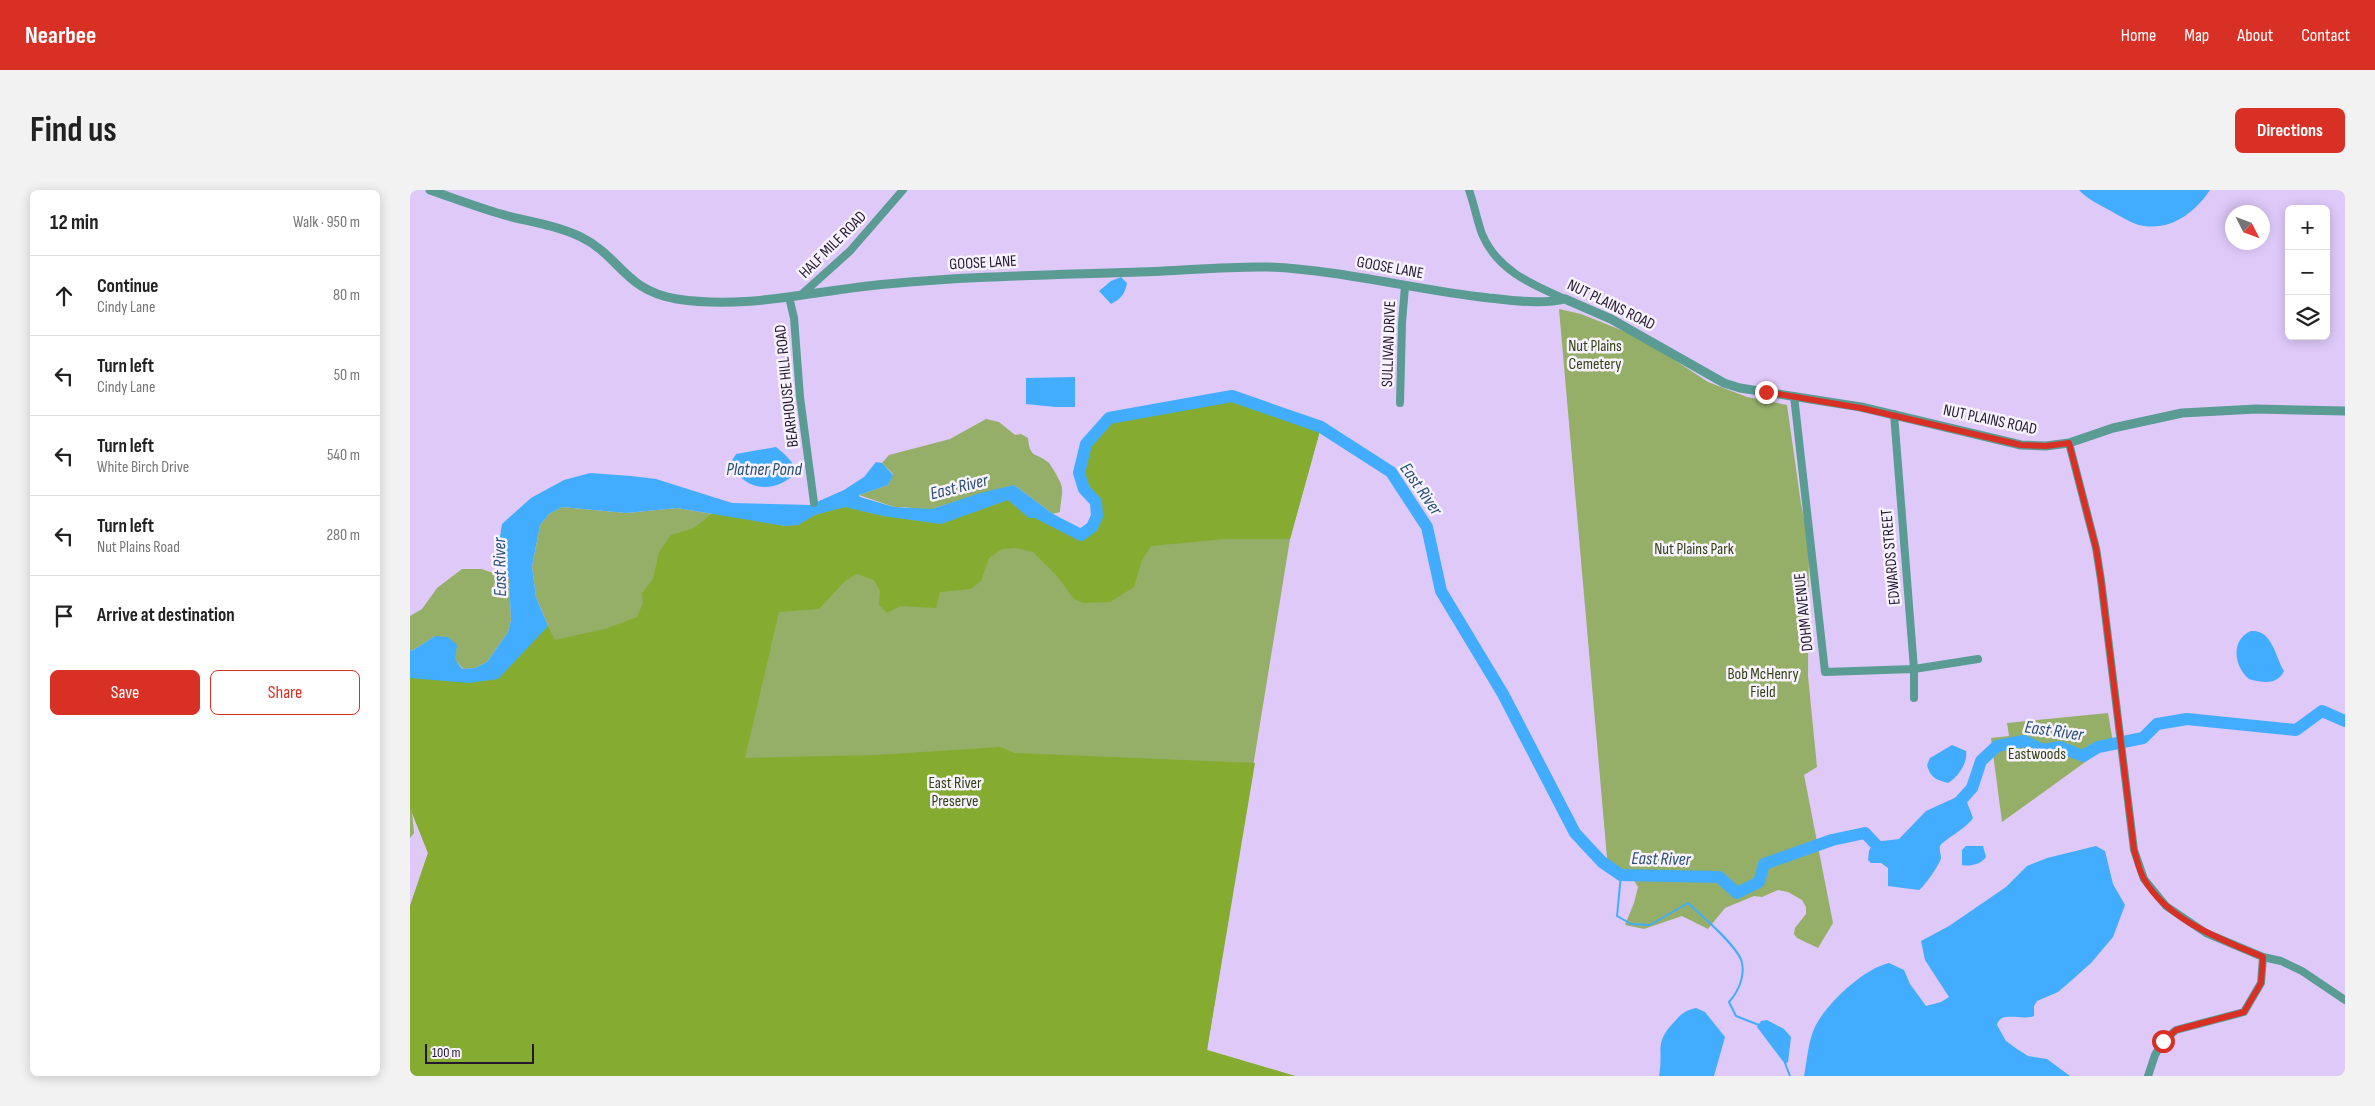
<!DOCTYPE html>
<meta charset="utf-8">
<style>
:root{--surface:#fff;--page:#f2f2f2;--text:#222;--muted:#767676;--line:#e0e0e0;--accent:#d93025}
body{margin:0;font-family:"Sofia Sans Condensed",sans-serif;background:var(--page);color:var(--text)}
.controls{position:absolute;right:15px;top:15px;display:grid;overflow:hidden;border-radius:8px;box-shadow:0 2px 12px #0003}
.controls button{width:45px;height:45px;display:grid;place-items:center;padding:0;border:0;border-bottom:1px solid var(--line);background:var(--surface);color:var(--text);font:25px sans-serif}
.compass{position:absolute;left:1815px;top:15px;width:45px;height:45px;border-radius:50%;background:var(--surface);box-shadow:0 2px 12px #0003;rotate:132deg}
.scale{position:absolute;left:15px;bottom:12px;width:109px;box-sizing:border-box;padding-left:5px;border:2px solid #23182e;border-top:0;font-size:14px;line-height:18px;white-space:nowrap;color:#23182e;-webkit-text-stroke:4px #f7f2fe;paint-order:stroke}
.stop{position:absolute;width:15px;height:15px;margin:-11px;border:4px solid #d93025;border-radius:50%;background:#fff}
.stop.end{background:#d93025;border-color:#fff;box-shadow:0 1px 5px #0008}
.list{margin:0;padding:0;list-style:none}
h2{display:flex;justify-content:space-between;align-items:center;height:65px;margin:0;padding:0 20px;font-size:21px}
h2 small{font-size:16px;font-weight:400;color:var(--muted)}
.list li{display:grid;grid-template-columns:32px 1fr auto;gap:15px;align-items:center;box-sizing:border-box;height:80px;padding:0 20px;border-top:1px solid var(--line)}
.list b{display:block;font-size:19px;white-space:nowrap}
.list p{margin:0;font-size:16px;white-space:nowrap;color:var(--muted)}
.list em{font-size:16px;font-style:normal;color:var(--muted)}
.actions{display:flex;gap:10px;padding:15px 20px}
.actions a{flex:1;padding:11px 0;border:1px solid var(--accent);border-radius:8px;text-align:center;font-size:18px;color:var(--accent)}
.actions .main{background:var(--accent);color:#fff}
.icon{flex:none;width:28px;height:28px;fill:none;stroke:currentColor;stroke-width:2;stroke-linecap:round;stroke-linejoin:round}
.map{position:relative;flex:none;width:1935px;height:886px;overflow:hidden;border-radius:8px}
header{display:flex;align-items:center;gap:30px;box-sizing:border-box;height:70px;padding:0 25px;background:var(--accent);color:#fff}
header strong{font-size:24px}
nav{display:flex;gap:28px;margin-inline-start:auto;font-size:18px}
.intro{display:flex;align-items:center;justify-content:space-between;box-sizing:border-box;height:120px;padding:0 30px}
h1{margin:0;font-size:35px}
.button{padding:12px 22px;border-radius:8px;background:var(--accent);color:#fff;font-size:18px;font-weight:700}
main{display:flex;gap:30px;padding:0 30px}
aside{flex:1;background:var(--surface);border-radius:8px;box-shadow:0 2px 12px #0003}
.map>svg:first-child{display:block}
.green{fill:#95af68}
.forest{fill:#85ab31}
.water{fill:#42adfe}
.lines{fill:none;stroke-linecap:round;stroke-linejoin:round}
.stream{stroke:#42adfe;stroke-width:2}
.river{stroke:#42adfe;stroke-width:12}
.minor{stroke:#5a9b93;stroke-width:8}
.tertiary{stroke:#5a9b93;stroke-width:9}
.route{stroke:#d93025;stroke-width:6}
.labels{text-anchor:middle;dominant-baseline:central;stroke-width:5;stroke-linejoin:round;paint-order:stroke}
.street-label{font-size:16px;fill:#23182e;stroke:#f7f2fe}
.park-label{font-size:16px;fill:#334213;stroke:#f7f2fe}
.water-label{font-size:18px;font-style:italic;fill:#275072;stroke:#f7f2fe}
</style>
<header>
<strong>Nearbee</strong>
<nav><a>Home</a><a>Map</a><a>About</a><a>Contact</a></nav>
</header>
<div class="intro"><h1>Find us</h1><a class="button">Directions</a></div>
<main>
<aside>
<h2>12 min<small>Walk · 950 m</small></h2>
<ul class="list">
<li><svg class="icon" aria-label="ahead" viewBox="0 0 24 24"><path d="M12 20V5M6 11l6-6 6 6"/></svg><div><b>Continue</b><p>Cindy Lane</p></div><em>80 m</em></li>
<li><svg class="icon" aria-label="left" viewBox="0 0 24 24"><path d="M17 20v-9H6M10 6l-5 5 5 5"/></svg><div><b>Turn left</b><p>Cindy Lane</p></div><em>50 m</em></li>
<li><svg class="icon" aria-label="left" viewBox="0 0 24 24"><path d="M17 20v-9H6M10 6l-5 5 5 5"/></svg><div><b>Turn left</b><p>White Birch Drive</p></div><em>540 m</em></li>
<li><svg class="icon" aria-label="left" viewBox="0 0 24 24"><path d="M17 20v-9H6M10 6l-5 5 5 5"/></svg><div><b>Turn left</b><p>Nut Plains Road</p></div><em>280 m</em></li>
<li><svg class="icon" aria-label="arrive" viewBox="0 0 24 24"><path d="M6 21V4h12l-3 4 3 4H6"/></svg><div><b>Arrive at destination</b></div></li>
</ul>
<div class="actions"><a class="main">Save</a><a>Share</a></div>
</aside>
<div class="map">
<svg width="1935" height="886" viewBox="0 0 1935 886">
<rect width="100%" height="100%" fill="#dec9f9"/>
<path class="green" d="M1149,119l22,5 60,24 67,44 39,15 40,8 14,99 8,39 -1,133 9,91 -13,8 29,148 -15,25 -21,-10 -3,-4 1,-6 11,-14v-7l-4,-7 -14,-8 -10,-2 -16,7 -8,-1 -29,12 -17,21 -26,-13 -38,13 -19,-4 9,-22 4,-16 -5,-8 -25,-10z
M576,229l13,3 16,13 6,-1 7,4c2,22 9,14 21,25 4,5 10,16 12,21 3,10 -1,18 -1,28l-7,2 -39,-29 -80,23 75,-13 25,10 10,13 37,17c10,-7 21,-20 15,-33 -5,-11 -13,-11 -16,-27 -2,-9 4,-22 6,-31l235,-17 -31,112 -83,511 88,26h-885v-170l18,-53 -16,-41 2,21 -4,5v-160l59,5 79,-57 -12,-29 -4,-30 8,-42 9,-11 13,-7 64,6 51,-5 108,18 67,-26 38,10 22,-3h-18l-35,-12 29,-10 5,-11 -11,-11 7,-8 61,-16z
M52,379h20l27,10 2,41 -3,12 -21,30 -12,6 -12,1 -28,-33 -23,15 -2,-2v-33l12,-7 15,-21z
M1698,523l5,29 -111,80 -11,-84 18,-2 -2,-13z"/>
<path class="forest" d="M822,206l89,31 -31,112h-65l-74,7 -9,14 -8,27 -24,15 -27,1 -9,-4 -17,-23 -24,-24 -17,-4 -14,1 -13,9 -8,23 -10,8 -31,3 -4,16 -35,-2 -14,7 -8,-8 1,-14 -6,-11 -17,-6 -11,6 -27,29 -40,3 -34,146 131,-3 124,-8 15,6 240,10 -48,287 88,26h-885v-170l18,-53 -18,-45v-130l88,1 50,-53 7,14 50,-11 32,-12 6,-14 -1,-10 11,-14 6,-27 12,-17 23,-7 19,-15 72,13 13,-1 17,-10 30,-8 38,9 58,8 67,-24 21,18h15l37,17 11,-8 5,-12 -1,-13 -12,-13 -5,-16 7,-29 23,-26z"/>
<path class="water" d="M1669,0h131c-16,24 -41,42 -71,35 -10,-3 -19,-9 -28,-14 -11,-6 -24,-12 -32,-21z
M711,87l6,6c-2,11 -6,16 -16,21l-12,-13 12,-10z
M665,187v30h-20l-29,-3v-26z
M366,257c9,7 16,14 21,24 -20,24 -55,21 -66,-9l5,-8z
M466,272l6,1 11,12 -5,10 -29,10 1,2 34,10 38,2 48,-16 34,-8 39,29 -9,4h-15l-21,-18 -67,24 -58,-8 -38,-9 -30,8 -17,10 -13,1 -108,-18 -51,5 -64,-6 -13,7 -9,11 -8,42 4,30 12,29 -50,53 -29,4 -59,-5v-29l2,2 23,-15 13,1 9,8 -2,14 7,10 13,-1 12,-6 21,-30 3,-12 -2,-41 -9,-42 2,-13 29,-26 33,-18 26,-7 41,3 25,3 76,24 78,2 34,-15 20,-13z
M1841,441c21,-2 24,25 33,40 -6,14 -22,12 -35,8 -15,-12 -19,-39 2,-48z
M1542,555l14,6c2,12 -8,26 -18,32 -12,-3 -18,-6 -21,-18l3,-7z
M1551,605l4,2 8,21c-6,10 -31,23 -33,28 -1,4 1,8 1,12 -1,6 -17,29 -22,32l-31,-4v-18l-7,-5h-10l-3,-3 1,-9 5,-9 25,-3 27,-28z
M1556,656h17l3,11c-5,7 -16,10 -24,8v-15z
M1686,656l9,5 8,33 12,21 -12,32 -22,26 -19,17 -14,12 -21,9 -3,5v10c-11,5 -34,-6 -37,9l9,16 11,8 11,7 19,3 23,17h-266c3,-15 4,-35 11,-49 11,-23 48,-58 74,-64l15,7 6,14 16,22 15,-4 8,-5 -24,-37 -4,-19 28,-15 57,-39 21,-21 20,-8z
M1286,818l9,4 20,25 -11,39h-55c5,-27 -6,-33 17,-56 6,-7 11,-10 20,-12z
M1357,830l17,9 7,8 -3,25 -3,2 -28,-37 4,-6z"/>
<g class="lines">
<path class="stream" d="M1211,685l-4,41 14,8 19,1 38,-22c12,11 52,45 54,60 3,14 -4,29 -13,39l7,14 23,9
M1375,873l5,13"/>
<path class="river" d="M620,319l51,26 11,-8 5,-11 -1,-14 -12,-13 -5,-16 7,-29 23,-26 123,-22 89,31 70,45 36,55 14,64 62,103 72,139 27,29 19,13 98,2 18,16 22,-11 5,-18 68,-24 33,-7 17,18 5,-1
M1543,619l19,-21 9,-27 16,-15 27,-5 19,9 17,-3 23,9 15,-9 45,-9 14,-14 30,-5 109,11 26,-19 23,10"/>
<path class="minor" d="M1059,0c5,14 8,30 13,44 15,36 49,50 83,65
M391,105l49,-44 53,-61
M379,107l5,21 6,79 14,106
M1384,206l31,276 89,-3 64,-10
M990,213l2,-80 3,-37
M1484,224l20,255v29
M1659,253l27,105 5,32 33,270 10,29 22,27 40,27 57,24 18,4 21,10 43,29
M1738,886l7,-21 8,-14 13,-11 68,-18 17,-29 2,-26"/>
<path class="tertiary" d="M20,0c26,9 52,19 78,26 24,6 50,10 73,21 39,19 44,54 96,62 71,11 140,-9 210,-15 84,-8 168,-9 252,-12 43,-1 86,-6 129,-5 74,3 147,23 221,31 24,2 52,7 76,1l46,20 113,64 16,5 121,19 160,38 25,1 23,-3 44,-15 69,-15 74,-4 89,2"/>
</g>
<g class="lines">
<path class="route" d="M1356,202l95,16 160,37 25,1 23,-3 27,105 5,32 33,270c3,9 5,21 10,29 24,42 77,60 119,78l-2,26 -17,29 -68,18 -13,11"/>
</g>
<g class="labels">
<g class="street-label">
<text transform="translate(423 55) rotate(-45)">HALF MILE ROAD</text>
<text transform="translate(573 73) rotate(-3)">GOOSE LANE</text>
<text transform="translate(980 78) rotate(10)">GOOSE LANE</text>
<text transform="translate(1201 115) rotate(26)">NUT PLAINS ROAD</text>
<text transform="translate(979 154) rotate(-88)">SULLIVAN DRIVE</text>
<text transform="translate(377 196) rotate(-96)">BEARHOUSE HILL ROAD</text>
<text transform="translate(1580 230) rotate(12)">NUT PLAINS ROAD</text>
<text transform="translate(1481 367) rotate(-95)">EDWARDS STREET</text>
<text transform="translate(1394 422) rotate(-96)">DOHM AVENUE</text>
</g>
<g class="park-label">
<text x="1185" y="156">Nut Plains<tspan x="1185" dy="18">Cemetery</tspan></text>
<text x="1284" y="359">Nut Plains Park</text>
<text x="1353" y="484">Bob McHenry<tspan x="1353" dy="18">Field</tspan></text>
<text x="1627" y="564">Eastwoods</text>
<text x="545" y="593">East River<tspan x="545" dy="18">Preserve</tspan></text>
</g>
<g class="water-label">
<text x="354" y="279">Platner Pond</text>
<text transform="translate(549 297) rotate(-14)">East River</text>
<text transform="translate(1011 299) rotate(55)">East River</text>
<text transform="translate(90 377) rotate(-91)">East River</text>
<text transform="translate(1644 541) rotate(8)">East River</text>
<text transform="translate(1251 669) rotate(1)">East River</text>
</g>
</g>
</svg>
<div class="controls">
<button>+</button>
<button>−</button>
<button><svg class="icon" aria-label="layers" viewBox="0 0 24 24"><path d="M12 4l9 5-9 5-9-5zM3 14l9 5 9-5"/></svg></button>
</div>
<svg class="compass" viewBox="-18 -18 36 36"><path d="M0-13l5 13h-10z" fill="#e53935"/><path d="M0 13l5-13h-10z" fill="#767676"/></svg>
<div class="scale">100 m</div>
<div class="stop" style="left:1753px;top:851px"></div>
<div class="stop end" style="left:1356px;top:202px"></div>
</div>
</main>
